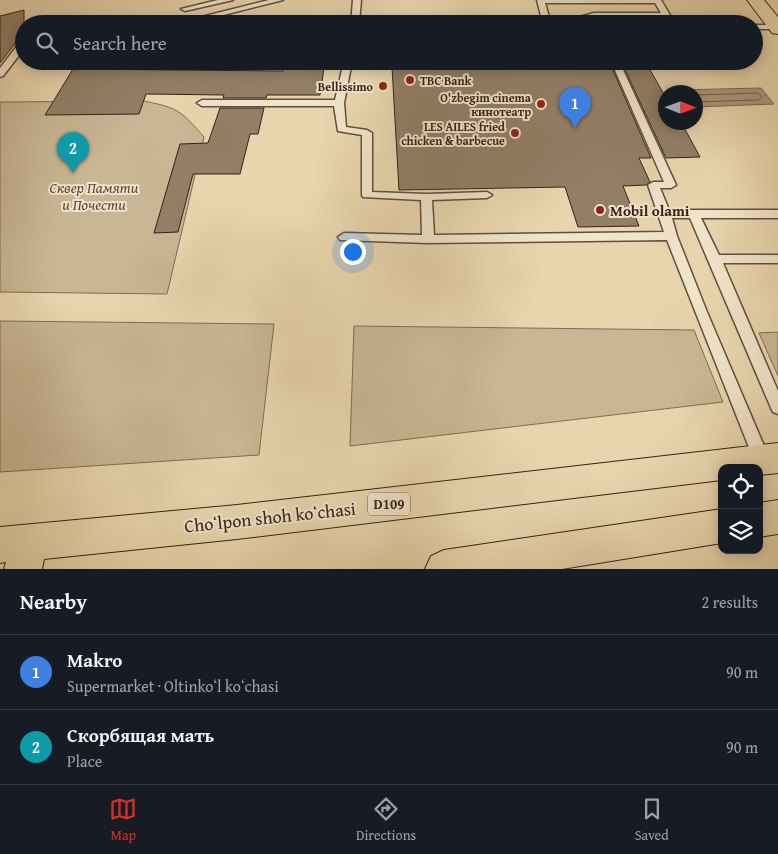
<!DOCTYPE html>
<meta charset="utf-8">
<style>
:root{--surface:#171b24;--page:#20242c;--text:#f1f3f6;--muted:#9ea1a6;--line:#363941;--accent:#d93025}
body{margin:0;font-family:"Gentium Book Plus",serif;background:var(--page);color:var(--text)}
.controls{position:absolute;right:15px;bottom:15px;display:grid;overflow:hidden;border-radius:10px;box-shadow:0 2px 12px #0003}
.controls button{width:45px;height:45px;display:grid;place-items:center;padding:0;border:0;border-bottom:1px solid var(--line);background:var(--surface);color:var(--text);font:25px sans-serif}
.compass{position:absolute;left:658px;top:85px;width:45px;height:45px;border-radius:50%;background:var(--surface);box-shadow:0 2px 12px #0003;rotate:91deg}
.you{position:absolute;left:352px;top:251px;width:18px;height:18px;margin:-12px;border:4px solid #fff;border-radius:50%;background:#1a73e8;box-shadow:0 0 0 8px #1a73e833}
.badge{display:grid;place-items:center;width:32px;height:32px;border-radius:50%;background:var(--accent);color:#fff;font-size:16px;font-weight:700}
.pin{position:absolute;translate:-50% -41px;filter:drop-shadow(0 1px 2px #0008)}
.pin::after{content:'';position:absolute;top:26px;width:18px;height:15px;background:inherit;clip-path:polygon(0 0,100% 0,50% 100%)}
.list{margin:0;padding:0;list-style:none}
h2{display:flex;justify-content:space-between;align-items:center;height:65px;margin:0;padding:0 20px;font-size:21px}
h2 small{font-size:16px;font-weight:400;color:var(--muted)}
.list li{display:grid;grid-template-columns:32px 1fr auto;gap:15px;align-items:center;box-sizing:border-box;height:75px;padding:0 20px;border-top:1px solid var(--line)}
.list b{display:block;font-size:19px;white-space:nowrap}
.list p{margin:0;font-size:16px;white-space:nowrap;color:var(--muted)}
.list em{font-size:16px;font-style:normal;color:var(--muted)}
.icon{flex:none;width:28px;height:28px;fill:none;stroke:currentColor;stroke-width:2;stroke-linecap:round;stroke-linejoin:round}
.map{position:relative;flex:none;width:778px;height:569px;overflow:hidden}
.search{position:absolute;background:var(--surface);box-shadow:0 2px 12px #0003;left:15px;right:15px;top:15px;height:55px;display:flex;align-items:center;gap:12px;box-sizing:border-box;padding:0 18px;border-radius:28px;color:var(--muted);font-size:19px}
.sheet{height:215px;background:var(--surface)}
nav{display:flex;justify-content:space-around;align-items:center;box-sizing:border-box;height:70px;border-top:1px solid var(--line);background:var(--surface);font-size:14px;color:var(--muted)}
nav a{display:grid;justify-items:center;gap:2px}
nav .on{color:var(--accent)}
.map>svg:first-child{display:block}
.green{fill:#c9b695;stroke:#7e6c57}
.water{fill:#ab987b;stroke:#7b6854}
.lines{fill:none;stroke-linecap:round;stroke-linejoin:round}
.shore{stroke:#705c4a;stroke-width:1}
.building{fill:#927f66;stroke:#342119}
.lane-casing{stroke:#614e3e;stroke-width:3}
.primary-casing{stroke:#342119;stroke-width:2}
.lane{fill:#f0e4ca;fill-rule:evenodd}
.primary{fill:#e8d5ae;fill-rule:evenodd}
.poi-dot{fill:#8f2418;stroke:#f0e4ca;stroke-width:2}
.labels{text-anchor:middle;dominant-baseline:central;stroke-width:4;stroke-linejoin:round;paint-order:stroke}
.far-poi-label{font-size:12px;font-weight:bold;fill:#342119;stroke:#f0e4ca;text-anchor:end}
.shield{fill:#f0e4ca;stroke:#6c5c4e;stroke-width:1}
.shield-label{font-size:14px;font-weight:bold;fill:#342119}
.park-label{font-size:15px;font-style:italic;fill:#594638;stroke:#f0e4ca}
.poi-label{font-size:15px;font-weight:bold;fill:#342119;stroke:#f0e4ca;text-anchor:start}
.near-street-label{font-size:18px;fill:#342119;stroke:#f0e4ca}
</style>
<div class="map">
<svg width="778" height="569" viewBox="0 0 778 569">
<rect width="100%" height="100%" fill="#e8d5ae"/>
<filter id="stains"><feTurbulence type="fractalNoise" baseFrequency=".004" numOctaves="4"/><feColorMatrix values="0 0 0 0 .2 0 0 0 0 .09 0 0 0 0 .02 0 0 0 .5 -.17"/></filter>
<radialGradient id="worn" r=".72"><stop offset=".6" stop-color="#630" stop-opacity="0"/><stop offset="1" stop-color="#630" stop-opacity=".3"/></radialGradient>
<path class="green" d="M144,101c35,7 37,10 60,36l-37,157 -167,-2v-190z
M0,321l274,3 -15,131 -259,17z
M354,326l340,4 29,72 -373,44z
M778,332v44l-19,-43z"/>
<path class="water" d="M761,88l13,16 -78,3v-15h-18l-1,-2z"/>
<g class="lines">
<path class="shore" d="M696,95l62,-2 4,4 -3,3 -63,2"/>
</g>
<path class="building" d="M24,10v22l-24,31v-47z
M285,61h40l-5,34h-53l-1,3h-43l1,-3 -78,-1 -7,20 -94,1 28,-46 210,2z
M413,61h196l42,97h-12l11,24 -4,3 -23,1 16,40 -61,1 -13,-40 -166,3 -7,-123 22,-1z
M621,61h24l21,37v24h15l19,35 -34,1z
M220,108h44l-6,26h-8l-10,40h-47l-15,58 -24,1 26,-89 28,-1z"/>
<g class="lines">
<g class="lane-casing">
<path id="lane" d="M218,0h15l-48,11 -4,-2z
M269,0h14l-95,24h-15z
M353,0h8l-2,24h-8z
M537,0h124l9,15 -4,2h-67l3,7h-8l-3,-6 -22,6h-15l40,-11h67l-6,-10h-110l6,21h-8z
M754,25h24v4h-24z
M21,41h3v8l-21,27 -3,1v-9z
M344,61h8l-8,42 2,24 21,3 5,3v59l54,2 61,-2 5,3 -5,3 -55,2 2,35 230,-3 -16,-47 5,-3h11l-53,-121h8l57,124 -5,3h-11l9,22h109v8h-77l18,37h59v8h-55l55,128v23l-5,-2 -2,-4 -81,-190h-18l5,18 30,76 63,148 -3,5 -5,2 -5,-2 -3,-5 -87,-220 -239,3 -88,-3 -2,-3 6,-4 78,2 -1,-35 -58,-3 -1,-2v-60l-24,-4 -4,-25h-132l-5,-3 5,-3h133z"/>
</g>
<g class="primary-casing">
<path id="primary" d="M747,0h17l14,17v17l-6,-1z
M778,443v30l-19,2v-7h-37v12l-485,59 -193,20 -2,10h-38l2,-7 -6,1v-36l237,-22z
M778,500v34l-19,3v-34z
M722,509v34l-160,26h-137l6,-13 13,-6z"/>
</g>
<use href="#lane" class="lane"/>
<use href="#primary" class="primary"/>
</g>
<g class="poi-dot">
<circle cx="410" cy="80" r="5"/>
<circle cx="383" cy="86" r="5"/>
<circle cx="541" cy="104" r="5"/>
<circle cx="515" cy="133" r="5"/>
<circle cx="600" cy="210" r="5"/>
</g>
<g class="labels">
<g class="far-poi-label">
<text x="420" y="80" text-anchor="start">TBC Bank</text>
<text x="373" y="86">Bellissimo</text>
<text x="531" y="97">O'zbegim cinema<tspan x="531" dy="14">кинотеатр</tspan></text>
<text x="505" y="126">LES AILES fried<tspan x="505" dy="14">chicken &amp; barbecue</tspan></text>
</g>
<rect class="shield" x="368" y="492.5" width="42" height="23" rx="4"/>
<g class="shield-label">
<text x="389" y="504">D109</text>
</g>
<g class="park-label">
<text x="94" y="187">Сквер Памяти<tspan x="94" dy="17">и Почести</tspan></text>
</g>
<g class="poi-label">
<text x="610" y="210">Mobil olami</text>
</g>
<g class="near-street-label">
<text transform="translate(270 517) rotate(-6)">Choʻlpon shoh koʻchasi</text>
</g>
</g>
<rect width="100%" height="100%" filter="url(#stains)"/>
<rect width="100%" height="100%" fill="url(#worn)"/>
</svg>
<div class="controls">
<button><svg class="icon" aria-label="locate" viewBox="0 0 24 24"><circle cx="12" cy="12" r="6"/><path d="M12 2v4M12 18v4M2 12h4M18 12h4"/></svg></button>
<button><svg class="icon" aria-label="layers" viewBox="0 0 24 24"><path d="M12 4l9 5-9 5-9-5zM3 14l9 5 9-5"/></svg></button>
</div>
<svg class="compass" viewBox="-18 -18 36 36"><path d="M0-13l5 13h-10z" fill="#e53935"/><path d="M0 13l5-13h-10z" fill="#9ea1a6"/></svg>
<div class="you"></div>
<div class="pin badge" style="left:575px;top:128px;background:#3f7fe0">1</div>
<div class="pin badge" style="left:73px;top:173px;background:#0f9aa8">2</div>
<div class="search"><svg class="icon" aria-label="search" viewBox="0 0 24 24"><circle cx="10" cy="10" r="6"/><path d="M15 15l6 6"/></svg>Search here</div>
</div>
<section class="sheet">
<h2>Nearby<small>2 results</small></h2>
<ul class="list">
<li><span class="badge" style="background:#3f7fe0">1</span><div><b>Makro</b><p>Supermarket · Oltinkoʻl koʻchasi</p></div><em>90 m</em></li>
<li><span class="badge" style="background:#0f9aa8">2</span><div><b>Скорбящая мать</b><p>Place</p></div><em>90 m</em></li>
</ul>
</section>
<nav>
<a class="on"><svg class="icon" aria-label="map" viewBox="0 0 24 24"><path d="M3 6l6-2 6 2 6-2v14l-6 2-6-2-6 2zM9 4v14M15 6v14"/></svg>Map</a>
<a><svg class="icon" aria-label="directions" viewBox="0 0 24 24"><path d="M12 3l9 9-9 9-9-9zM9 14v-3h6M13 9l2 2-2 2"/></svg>Directions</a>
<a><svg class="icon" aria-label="saved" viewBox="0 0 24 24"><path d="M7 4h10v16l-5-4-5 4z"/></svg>Saved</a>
</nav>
